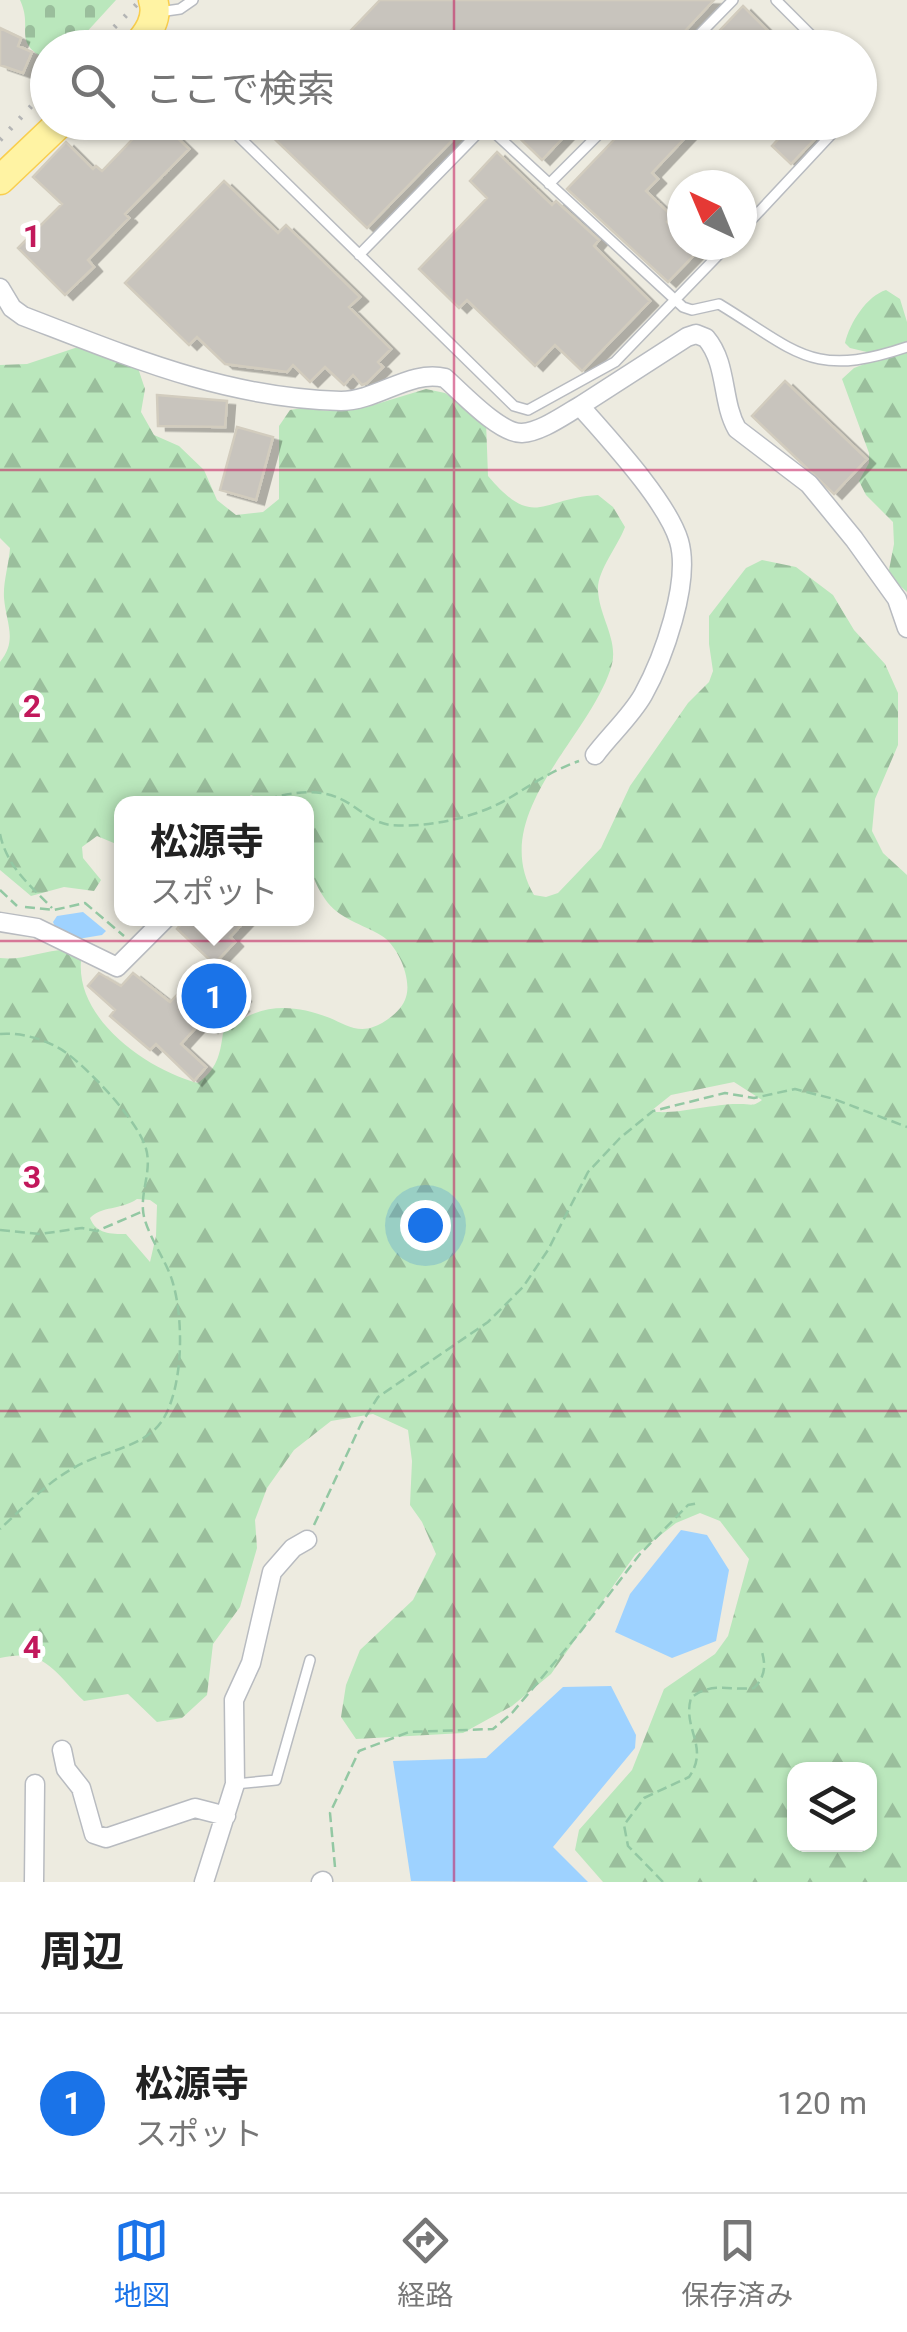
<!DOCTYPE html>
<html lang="ja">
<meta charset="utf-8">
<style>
:root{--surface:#fff;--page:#f6f6f6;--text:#222;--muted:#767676;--line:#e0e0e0;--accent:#1a73e8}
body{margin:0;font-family:Roboto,"Noto Sans JP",sans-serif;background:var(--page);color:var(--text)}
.controls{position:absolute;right:30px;bottom:30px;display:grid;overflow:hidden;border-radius:20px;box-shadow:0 2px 8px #0004}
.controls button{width:90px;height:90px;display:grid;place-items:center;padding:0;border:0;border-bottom:2px solid var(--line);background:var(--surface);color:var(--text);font:50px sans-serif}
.compass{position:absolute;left:667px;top:170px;width:90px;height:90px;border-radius:50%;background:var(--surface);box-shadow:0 2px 8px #0004;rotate:316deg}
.you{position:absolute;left:425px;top:1225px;width:35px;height:35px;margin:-25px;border:8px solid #fff;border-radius:50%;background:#1a73e8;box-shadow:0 0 0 15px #1a73e833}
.badge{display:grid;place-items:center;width:65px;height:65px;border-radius:50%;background:var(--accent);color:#fff;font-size:32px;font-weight:700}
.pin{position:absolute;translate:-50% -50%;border:5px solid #fff;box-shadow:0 2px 10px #0006}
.popup{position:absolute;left:114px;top:796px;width:200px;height:130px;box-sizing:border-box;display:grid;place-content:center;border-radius:20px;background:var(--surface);filter:drop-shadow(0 2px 8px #0005);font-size:32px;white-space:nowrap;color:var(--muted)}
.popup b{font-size:38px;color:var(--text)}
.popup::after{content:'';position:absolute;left:50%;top:100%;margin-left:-20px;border:20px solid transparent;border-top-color:var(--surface)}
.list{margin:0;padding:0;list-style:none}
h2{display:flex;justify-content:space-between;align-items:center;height:130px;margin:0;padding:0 40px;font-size:42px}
h2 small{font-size:32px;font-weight:400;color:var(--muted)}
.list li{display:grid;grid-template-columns:65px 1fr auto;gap:30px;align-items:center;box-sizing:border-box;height:180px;padding:0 40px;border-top:2px solid var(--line)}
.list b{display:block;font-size:38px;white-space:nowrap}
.list p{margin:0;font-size:32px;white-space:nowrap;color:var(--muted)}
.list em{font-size:32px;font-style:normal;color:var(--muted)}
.icon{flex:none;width:55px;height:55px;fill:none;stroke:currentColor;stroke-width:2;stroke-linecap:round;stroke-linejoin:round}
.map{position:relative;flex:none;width:907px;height:1882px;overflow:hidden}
.search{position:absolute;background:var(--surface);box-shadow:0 2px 8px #0004;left:30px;right:30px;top:30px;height:110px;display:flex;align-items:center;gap:25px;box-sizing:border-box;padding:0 35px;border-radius:55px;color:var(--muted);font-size:38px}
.sheet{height:310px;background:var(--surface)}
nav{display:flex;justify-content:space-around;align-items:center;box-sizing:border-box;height:140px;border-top:2px solid var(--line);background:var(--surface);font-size:28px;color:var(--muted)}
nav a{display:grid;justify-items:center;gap:5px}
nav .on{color:var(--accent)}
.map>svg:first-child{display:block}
.forest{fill:url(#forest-firs);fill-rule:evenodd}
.cemetery{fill:url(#cemetery-stones)}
.water{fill:#9ed2ff}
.building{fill:#c8c4bd;stroke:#d2ccbe;stroke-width:2.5;filter:url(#shadow)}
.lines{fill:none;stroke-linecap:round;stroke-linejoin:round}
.lane-casing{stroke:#b8bbc0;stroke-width:12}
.street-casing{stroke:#b8bbc0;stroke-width:21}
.primary-casing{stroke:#f9ce4d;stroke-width:31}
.path{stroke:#93c8a3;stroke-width:2.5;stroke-dasharray:10 5;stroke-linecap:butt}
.lane{stroke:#fff;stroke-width:9}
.street{stroke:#fff;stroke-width:18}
.primary{stroke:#fff3a3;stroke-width:28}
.rail{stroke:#b4b5b5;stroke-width:5;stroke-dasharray:2.5 12;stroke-linecap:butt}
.grid{fill:none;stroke:#c2185b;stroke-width:2.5;stroke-opacity:0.55}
.grid-label{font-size:32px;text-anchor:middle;font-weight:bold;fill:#c2185b;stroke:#fff;stroke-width:10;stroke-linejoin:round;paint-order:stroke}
</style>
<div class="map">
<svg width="907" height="1882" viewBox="0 0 907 1882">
<defs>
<pattern id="forest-firs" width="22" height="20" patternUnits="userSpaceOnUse" patternTransform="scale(2.5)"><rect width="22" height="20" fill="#bae7bc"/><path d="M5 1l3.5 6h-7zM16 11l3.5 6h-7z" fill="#9abe9c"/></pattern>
<pattern id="cemetery-stones" width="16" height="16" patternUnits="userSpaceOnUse" patternTransform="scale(2.5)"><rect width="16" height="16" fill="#bae7bc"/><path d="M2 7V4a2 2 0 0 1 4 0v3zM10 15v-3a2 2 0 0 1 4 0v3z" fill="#9abe9c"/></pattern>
<filter id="shadow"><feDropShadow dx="8" dy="4.5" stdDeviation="0" flood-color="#0004"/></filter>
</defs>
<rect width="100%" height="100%" fill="#edebe0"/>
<path class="forest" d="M886,290l14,9 7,23v270l-19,-17 6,-31 -1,-22 -27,-27 -7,-14 10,-18v-10l-27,-74 12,-11 21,-8 -4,-7 -21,-5 -5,-5c5,-21 22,-47 41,-53z
M81,346l57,22 7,21 -4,23 13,23 25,11 25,24 13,30 19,15 27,-3 16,-13v-73l11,-16 12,-2 26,3 42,-5 56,-17 19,4 41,28 2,55c47,55 52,22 110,19l15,12 12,20c-7,19 -28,44 -27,63 1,26 20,49 14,74 -20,73 -126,149 -78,231l12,2 12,-4 43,-45 29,-62 58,-83 21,-21 4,-11 -4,-27v-28l37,-48 16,-8 34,7 37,28 21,35 31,34 13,29v52l-23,54 -3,32 11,22 24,22v1007h-304l-28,-32 4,-20 53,-60 32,-81 51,-35 13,-18 21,-77 -29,-38 -20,-8 -24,10 -41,32 -84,119 -39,32 -49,27 -107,6 -15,-22 5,-32 14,-35 53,-50 23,-46 -14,-32 -12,-17 2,-44 -4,-31 -35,-16 -42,7 -37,29 -27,38 -12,32 2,28 -17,59 -27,37 -6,51 -25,23 -25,4 -29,-28 -44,7c-29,-28 -39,-54 -84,-43v-700c24,3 45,-9 69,-8l12,11c-5,59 67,109 117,122 19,-14 22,-28 25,-50 34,-29 65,-31 107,-15 14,6 27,15 43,9 12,-4 29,-16 33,-30 6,-18 -8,-51 -24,-61 -19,-12 -44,-17 -57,-37 -21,-30 -18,-61 -19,-95l-35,-1 -20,-8 -10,8 -120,1v42l-24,-10 -15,11 1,11 18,22 -7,11 -30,-4 -33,9 -31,-26v-208c18,-22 6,-39 4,-64 -1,-16 5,-34 6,-50l-10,-10v-173l27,-1zM734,1082l28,18c-9,7 -11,4 -22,4 -25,-1 -69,12 -89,7l20,-16zM137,1199l13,1 7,5 -1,31 -6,26 -24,-28c-15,0 -30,0 -36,-16 11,-12 31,-8 47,-19zM794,1770h76v74h-76z"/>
<path class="cemetery" d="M20,0h96l-43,47 -25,1 -1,12c-36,-19 -13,-30 -27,-60z"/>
<path class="water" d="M83,912l23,19 -4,4 -24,4 -22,-10 -3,-7 4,-6z
M681,1530l26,5 22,35 -13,71 -44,17 -57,-26 15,-38z
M611,1686l25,49 -1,13 -82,99 35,35 -177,-1 -18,-120 93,-3 77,-71z"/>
<path class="building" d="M380,0h334l-45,48h-335z
M743,6l35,35 -6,7h-69z
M0,28l21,10 -3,8 14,6 -9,21 -23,-8z
M149,122h12l28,27 -64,65 4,4 -41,42 6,7 -29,28 -47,-47 44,-44 -29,-27 33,-35 27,27 3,-3 6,5z
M257,122h213l-103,106z
M503,122h75l-36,38z
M631,122h69l-48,51 6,6 -12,12 26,25 -5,6 15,14v9h9l7,6 -30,31 -101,-93z
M794,122h37l-40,42 -19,-18z
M497,152l55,53 4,-4 43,39 -5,6 56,55 -68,70 -27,-26 -20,21 -68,-66 -8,8 -40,-39 68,-71 -17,-17z
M224,181l54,52 8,-8 74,72 -11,10 42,42 -13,13 5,5 -16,16 -5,2 -9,-10 -9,10 -19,-18 -15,15 -17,-17 -6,7 -62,-8 -28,-27 -8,8 -64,-62z
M785,381l82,78 -33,35 -82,-78z
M157,395l70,6 -2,26 -67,-1z
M237,427l36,10 -17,63 -36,-10z
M186,918h62l-18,19 5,5 -21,22 -37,-35z
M208,963l35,34 -6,7 4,3 -17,17 -5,-5 -9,9 -8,-7 -21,23 25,23 -12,14 -38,-37 -6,6 -40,-34 5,-6 -27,-24 11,-13 22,13 12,-13 37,29z"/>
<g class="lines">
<g class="lane-casing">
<path id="lane" d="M776,0l48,48
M159,12l21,-3 13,-9
M686,48l47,-48
M224,122l290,284 14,4 87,-48 113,-117
M549,184l62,-62
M742,230l101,-108
M359,255l127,-130 197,182 9,3 27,-6c79,48 93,75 188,43
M235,1784l41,-4 34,-120"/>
</g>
<g class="street-casing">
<path id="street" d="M0,288l12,20 11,8c107,41 202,82 318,85 36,0 70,-32 104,-23 17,15 55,56 77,55 19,-1 42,-18 58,-27 28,32 87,95 99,135 12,41 -16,118 -36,154 -12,21 -33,40 -48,60
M580,406l107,-69 9,-3 10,4c22,26 15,63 31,91l72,55 45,55 43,60 10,29
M0,922l37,6 80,39 49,-49
M62,1750l4,19 15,19 13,46 12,4 89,-30 31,8
M34,1882l1,-98
M204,1882l31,-98 -1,-84 17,-37 21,-91 21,-24 14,-8
M321,1882l2,-1"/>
</g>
<g class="primary-casing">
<path id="primary" d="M135,48c13,-14 24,-30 18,-48
M0,180l61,-58"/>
</g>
<path class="path" d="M253,804c33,-11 66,-20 97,0 14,9 24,19 41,21 38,3 88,-8 120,-28 23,-14 42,-27 68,-36
M0,834c7,33 29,50 52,74
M0,890l17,16
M25,907l29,3 31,-7 39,33
M0,1034c21,-2 48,6 65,18 24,17 68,64 79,91 10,23 -3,45 -1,67 1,20 23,50 29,70 12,37 12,107 -10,141 -17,25 -53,29 -79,42 -32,15 -57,42 -83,66
M0,1230l40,4 42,-6 15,3 44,-19
M314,1525l47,-101 17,-27 110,-75 35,-35 25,-37 40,-78 32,-34 33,-27 72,-18 29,5 41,-9 39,10 73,28
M335,1867l-5,-54 29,-62 50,-19 84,-3 19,-16 69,-82 59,-77 48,-49 11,-2
M663,1882l-35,-36 -4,-21 20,-27 45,-21c21,-30 -7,-48 2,-79 20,-17 39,-7 63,-10 12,-12 12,-24 7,-39"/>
<use href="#lane" class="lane"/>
<use href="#street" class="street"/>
<use href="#primary" class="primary"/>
<path class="rail" d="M94,48l47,-48
M0,140l48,-52"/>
</g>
<path class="grid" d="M454,0v48M454,122v1760M0,470h907M0,941h907M0,1411h907"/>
<g class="grid-label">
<text x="32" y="247">1</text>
<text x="32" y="717">2</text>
<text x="32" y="1188">3</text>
<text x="32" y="1658">4</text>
</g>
</svg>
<div class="controls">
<button><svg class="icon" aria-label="layers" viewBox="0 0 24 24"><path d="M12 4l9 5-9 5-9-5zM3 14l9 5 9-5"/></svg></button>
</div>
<svg class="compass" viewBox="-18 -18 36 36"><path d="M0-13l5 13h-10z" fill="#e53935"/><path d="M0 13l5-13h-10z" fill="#767676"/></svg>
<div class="you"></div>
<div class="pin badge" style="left:214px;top:996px">1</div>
<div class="popup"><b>松源寺</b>スポット</div>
<div class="search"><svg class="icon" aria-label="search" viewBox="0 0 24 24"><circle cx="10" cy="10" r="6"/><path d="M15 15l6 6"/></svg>ここで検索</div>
</div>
<section class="sheet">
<h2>周辺<small></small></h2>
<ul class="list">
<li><span class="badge">1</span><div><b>松源寺</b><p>スポット</p></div><em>120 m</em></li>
</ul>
</section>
<nav>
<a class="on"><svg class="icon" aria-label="map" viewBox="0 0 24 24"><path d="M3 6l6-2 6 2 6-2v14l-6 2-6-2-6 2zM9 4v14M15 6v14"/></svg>地図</a>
<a><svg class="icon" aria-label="directions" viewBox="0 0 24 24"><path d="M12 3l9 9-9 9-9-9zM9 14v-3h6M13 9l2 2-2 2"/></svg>経路</a>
<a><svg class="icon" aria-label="saved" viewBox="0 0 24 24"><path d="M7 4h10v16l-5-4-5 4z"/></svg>保存済み</a>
</nav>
